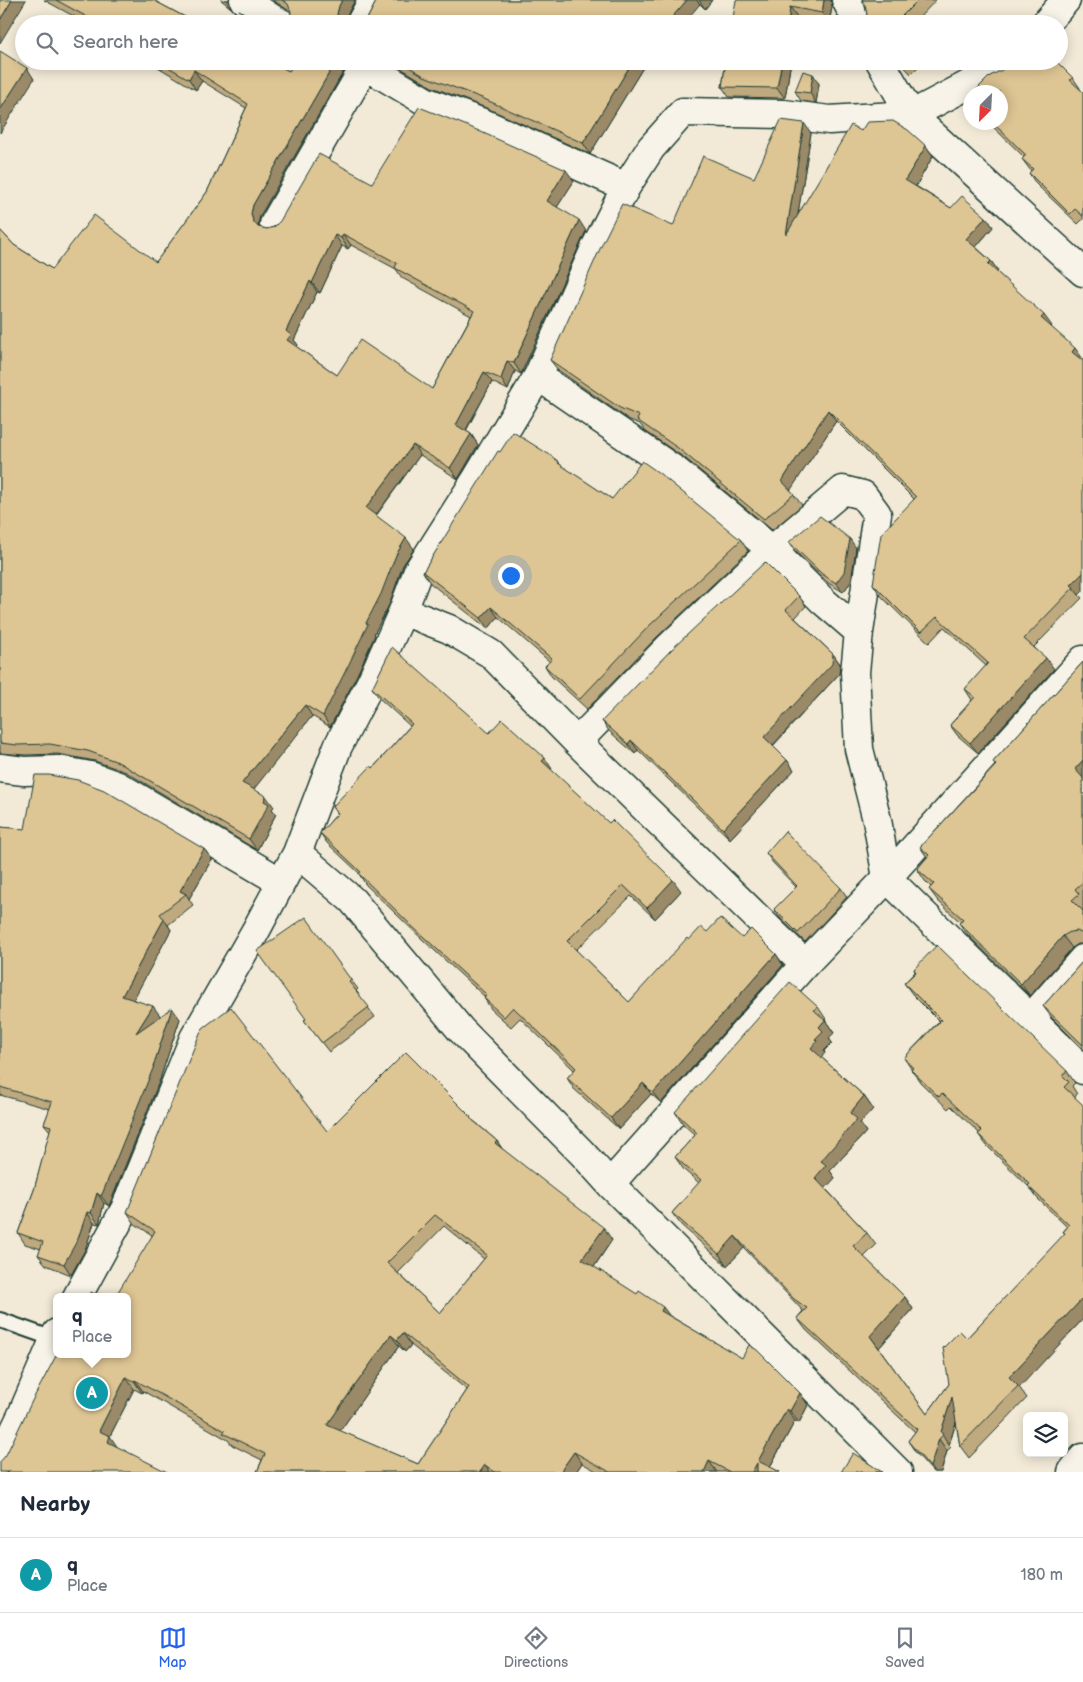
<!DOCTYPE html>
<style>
:root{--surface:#fff;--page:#f2f2f3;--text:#1f2937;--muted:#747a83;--line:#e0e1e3;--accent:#2563eb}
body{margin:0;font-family:"Balsamiq Sans",sans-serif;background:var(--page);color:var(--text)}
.controls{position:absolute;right:15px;bottom:15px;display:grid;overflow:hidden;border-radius:8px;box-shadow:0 2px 12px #0003}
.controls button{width:45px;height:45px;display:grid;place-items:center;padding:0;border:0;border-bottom:1px solid var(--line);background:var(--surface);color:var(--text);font:25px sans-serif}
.compass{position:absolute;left:963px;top:85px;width:45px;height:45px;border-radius:50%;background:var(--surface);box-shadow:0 2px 12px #0003;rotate:204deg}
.you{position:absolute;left:510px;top:575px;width:18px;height:18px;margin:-12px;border:4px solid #fff;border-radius:50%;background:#1a73e8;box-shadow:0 0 0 8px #1a73e833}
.badge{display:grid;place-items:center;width:32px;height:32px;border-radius:50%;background:var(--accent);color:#fff;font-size:16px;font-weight:700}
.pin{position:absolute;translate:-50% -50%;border:2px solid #fff;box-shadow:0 1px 5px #0006}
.popup{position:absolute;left:53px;top:1293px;width:78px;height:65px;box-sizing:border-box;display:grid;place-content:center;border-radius:8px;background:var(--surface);filter:drop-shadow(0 1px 4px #0005);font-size:16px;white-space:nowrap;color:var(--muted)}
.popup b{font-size:19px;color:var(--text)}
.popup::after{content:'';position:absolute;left:50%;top:100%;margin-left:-10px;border:10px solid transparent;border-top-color:var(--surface)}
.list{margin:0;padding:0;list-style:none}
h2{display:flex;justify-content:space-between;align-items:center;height:65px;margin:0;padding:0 20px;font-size:21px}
h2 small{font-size:16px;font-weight:400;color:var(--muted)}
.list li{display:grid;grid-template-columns:32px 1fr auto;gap:15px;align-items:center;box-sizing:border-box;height:75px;padding:0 20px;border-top:1px solid var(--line)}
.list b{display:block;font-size:19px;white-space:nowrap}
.list p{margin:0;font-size:16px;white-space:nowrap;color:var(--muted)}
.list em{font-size:16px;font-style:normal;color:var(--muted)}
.icon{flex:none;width:28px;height:28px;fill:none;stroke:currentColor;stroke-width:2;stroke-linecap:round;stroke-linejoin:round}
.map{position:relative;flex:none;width:1083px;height:1472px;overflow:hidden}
.search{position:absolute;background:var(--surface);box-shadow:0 2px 12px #0003;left:15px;right:15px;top:15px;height:55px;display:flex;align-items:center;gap:12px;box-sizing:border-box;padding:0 18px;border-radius:28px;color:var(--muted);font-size:19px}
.sheet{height:140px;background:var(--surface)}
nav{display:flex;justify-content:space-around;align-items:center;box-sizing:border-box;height:70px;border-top:1px solid var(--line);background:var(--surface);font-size:14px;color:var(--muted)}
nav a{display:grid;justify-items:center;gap:2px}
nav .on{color:var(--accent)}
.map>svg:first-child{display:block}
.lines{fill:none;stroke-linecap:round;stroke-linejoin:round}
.lane-casing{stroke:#1f3d34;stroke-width:18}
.street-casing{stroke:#1f3d34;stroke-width:31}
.secondary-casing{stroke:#1f3d34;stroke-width:31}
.lane{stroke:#f7f3e8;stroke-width:14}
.street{stroke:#f7f3e8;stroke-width:28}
.secondary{stroke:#f7f3e8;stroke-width:28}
.wall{fill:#bfa97f;stroke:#1f3d34;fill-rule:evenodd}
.shaded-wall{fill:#9b8a68;stroke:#1f3d34}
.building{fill:#dec594;stroke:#1f3d34;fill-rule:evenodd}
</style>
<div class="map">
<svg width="1083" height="1472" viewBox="0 0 1083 1472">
<rect width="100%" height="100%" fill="#f2ead7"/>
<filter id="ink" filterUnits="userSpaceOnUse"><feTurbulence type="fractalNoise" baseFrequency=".02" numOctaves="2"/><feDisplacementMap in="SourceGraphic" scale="10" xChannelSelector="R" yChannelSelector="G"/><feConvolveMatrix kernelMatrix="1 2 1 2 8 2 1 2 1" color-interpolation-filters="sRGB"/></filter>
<g filter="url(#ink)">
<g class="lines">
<g class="lane-casing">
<path id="lane" d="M0,1320l54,19"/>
</g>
<g class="street-casing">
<path id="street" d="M244,0l27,18 12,6
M846,0l13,24
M360,24l13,-24
M1045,24l21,-24
M358,61l67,40 58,22 143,64
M880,61l31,54 172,157
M274,224l91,-158
M538,376l138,95 96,79 51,51 36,31 -4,40 4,77 18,71 10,58 196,192
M403,611l46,18 42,25 86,88 228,222
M577,742l91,-94 104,-98 71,-60 20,5 14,19 -18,118
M0,768l24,3 34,-1 32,6 28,10 163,96
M297,853l55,47 108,129 123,125 27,30 288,288
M1031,1018l52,-59
M610,1184l195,-220 82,-86 196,-218
M77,1297l48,-88 69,-171 61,-106 42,-79 41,-107 33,-64 32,-71 15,-40 59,-93 61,-102 59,-132 29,-57 25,-39 32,-36 101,2 45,6 82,-5 91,-48 6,-6
M0,1460l21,-43 36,-84"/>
</g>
<g class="secondary-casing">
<path id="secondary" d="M1072,1472l11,-14"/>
</g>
<use href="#lane" class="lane"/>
<use href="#street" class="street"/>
<use href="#secondary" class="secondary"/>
</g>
<path class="wall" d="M44,0h109l45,24h-110z
M221,0h8l2,8z
M273,0h82l-9,17 -56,3 1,-8z
M377,0h335l-7,9 -5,-5 -334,17z
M736,0h95l1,7 -3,17h-1l-30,-6z
M862,0h74l-23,24h-50l4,-10 -2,-8z
M239,10l17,11 5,3h-10l-5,-4z
M148,61h121l20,10 6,-10h48l2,8 -85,147 -2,8 1,3 8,2 7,-2 98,-44 202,-2 -17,26 29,24 -65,143 -6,-3 -7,19 -16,-8 -26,49 5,3 7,11 -20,34 -38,-24 -44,61 38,33 -11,16 -14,40 -15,29 1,1 -18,40 -27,52 -18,-11 -59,73 21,18 -2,2 4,5 -19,36 -131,-78 -31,-11 -37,-7 -33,1 -25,-2v-523l14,15 38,24 104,-7 51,-70 39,-84 -44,-27 -6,9zM351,245l45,24 6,9 69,38 -39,73 -95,-14 -40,-28 1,-2 -4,-5 23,-48 3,1 22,-47 6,3z
M389,61h258l-57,93 -101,-45 -57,-22z
M726,61h65l-6,37 -56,-1 -7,-10z
M899,61h25l-13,13z
M813,74l6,10 -3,19 -15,-2 -6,-10z
M1073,78l7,10v1l3,3v128h-1l-4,4 -42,-40 -7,-11 2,-2 -9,-12 2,-2 -36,-35h12z
M861,131l65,15 7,10 -17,30 35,22 35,9 7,10 -17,20 15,14 7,10 -1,1 55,54 -1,1 32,32 -1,1 -3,235 3,3 -48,49 20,22 -76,84 -21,-18 -7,-10 22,-25 -7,-11 21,-23 -42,-39 -15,16 -49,-48 -7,-11 41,-85 -78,-78 -46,69 12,15 -30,25 -86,-71 -41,-28 -5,-7 -12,-5 -70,-49 -8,-10 123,-134 81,-48 57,-45 -13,80z
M500,452l59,10 1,3 52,34 129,41 7,11 -91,86 -70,72 -35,-32 -7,-11 5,-4 -52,-45 -10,12 -58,-46 -7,-11z
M789,542l67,6 -5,34 -8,10 -15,-9 -33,-32z
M799,596l7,10 -11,12 38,36 7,10 -1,10 -66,72 14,14 7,10 -64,69 -92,-89 -3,4 -26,-23 -7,-10z
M1083,662v282h-5l-6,4 -42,48 -62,-61 -9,-12 1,-1 -22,-21 -9,-12 2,-2 -6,-6 -8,-12 10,-12 -7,-10 75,-82 -2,-3z
M372,688l117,45 63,36 -1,1 130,121 -26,28 -24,-23 -55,54 53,52 60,-62 18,-8 35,6 34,16 7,11 -122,138 -10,-9 -32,35 -45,-40 -7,-11 7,-8 -54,-52 -9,9 -20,-18 -7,-11 1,-1 -63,-58 -56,-54 -7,-11v-1l-32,-30 -7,-10 17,-19 -5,-7 41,-39 37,-42 -30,-27z
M0,827l204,22 8,10 -23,40 4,6 -25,20 3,5 -38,69 28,17 19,3 -19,57v1l-50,125 -2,4 -5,-3 -5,21 -5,-1 -9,27 -14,25 -25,-10 -8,-10 3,-6 -16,-5 -7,-11 16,-43 16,-59 -6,-7 6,-15 -50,-14z
M766,853l75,35 6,9 -42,45 -25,-24 -6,-9 22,-22 -23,-24z
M1083,961v88l-31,-31 -9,-12z
M914,969l153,102 8,12 -3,3 5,8 -2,3 8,222 -64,68 8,11 -58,60 -9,-12 -4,-23 -7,22 2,2 -4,4 -6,21h-8l-17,-19 -8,-12 7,-9 -109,-102 -9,-12 6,-7 -59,-63 -17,18 -46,-41 -9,-12 27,-30 -15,-13 -9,-13 20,-22 -11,-10 -9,-13 143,-105 8,12 -1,1 9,13 -5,5 3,5 -8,8 1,2 -4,4 43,39 9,13 -13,14 6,9 -36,39 5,7 -10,10 42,45 9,12 -12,12 41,40 8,12 -34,39 48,66 22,-30 18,-46 98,-104 -2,-2 4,-5 -30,-29 -8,-11 -42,-41 -9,-12 1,-1 -28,-27 -3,3 -28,-27 -16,-24 35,-37 -26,-26 -9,-12 11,-11z
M351,980l7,9 -2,2 19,26 -46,35 -25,-32z
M474,1121l23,20 6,9 109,90 -18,27 76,49 130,77 8,12 -9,18 -4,-2 -25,46 10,5h-182l-16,-9 -6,9h-319l5,-12 -30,-15 -4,-5 -85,-49 -1,2 -8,-4 -24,47 -110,36 127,-118 25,-119 -17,-11 -8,-12 200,-81zM444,1226l40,33 -44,54 -42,-40zM411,1345l56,45 -49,74 -78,-33 59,-85 6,6z"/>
<path class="shaded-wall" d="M12,0h14l-26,43v-23z
M225,0h4l2,8z
M342,0h13l-9,17 -1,7h-4l-2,-3 -2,-7 2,-8z
M687,0h9l4,4 -17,20h-17z
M699,0h13l-7,9z
M824,0h7l1,7 -3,17 -7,-11z
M790,7l8,11 -1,6h-9z
M336,61h7l2,8 -85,147 -2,8 2,7 -7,-10 -2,-7 2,-9z
M633,61h14l-57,93 -7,-11z
M782,61h9l-6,37 -8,-10z
M27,68l7,11 -34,54v-23z
M194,70l8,11 -6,9 -7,-11z
M813,74l6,10 -3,19 -6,-10z
M804,123l7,10 -18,112 -7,-10z
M926,146l7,10 -20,35 -8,-11z
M566,170l8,11 -20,31 -7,-11z
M986,217l7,10 -19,22 -8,-10z
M579,220l7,11 -65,143 -7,-11z
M343,234l8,11 -3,4 -7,-11z
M335,235l7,11 -22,47 -8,-10z
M991,261l7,10 -3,3 -7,-10z
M310,281l7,11 -23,48 4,5 -4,6 -7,-11 -1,-9z
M1044,315l8,11 -3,3 -8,-11z
M1075,348l8,11 -3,3 -8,-10z
M507,361l8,10 -7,19 -7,-11z
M484,372l8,10 -29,53 -7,-10z
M828,410l8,11 -46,70 -8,-10z
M471,434l7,11 -20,34 -8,-11z
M413,445l7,10 -47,64 -7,-11z
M406,538l8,11 -11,16 -14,40 -15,29 1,1 -18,40 -27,52 -7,-11 43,-93 30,-68z
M850,539l6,9 -5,34 -8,10 -7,-9z
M1083,573v18l-4,4 -8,-10z
M491,607l7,10 -10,12 -7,-11z
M833,654l7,10 -1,10 -68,73 -7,-10z
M1046,658l8,11 -76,84 -8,-10z
M305,705l7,11 -62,78 -8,-11z
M631,740l7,10 -3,4 -7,-10z
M545,758l7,11 -3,3 -7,-11z
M787,760l7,10 -64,69 -7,-10z
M1083,760v21l-8,-12z
M266,796l8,11 -2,2 4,5 -19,36 -8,-11 15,-38z
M204,849l8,10 -23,40 -3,-5 -6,-3z
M673,880l8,11 -26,28 -8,-11z
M164,919l7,11 -41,76 -8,-10z
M1063,936l9,12 -42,48 -9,-12z
M776,954l7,11 -122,138 -8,-10z
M153,1006l8,11 -25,16z
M172,1008l8,11 -19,57v1l-52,129 -8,-10 52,-129z
M825,1020l9,13 -5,5 3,5 -8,8 1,2 -6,7 -8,-12 4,-9 4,-12z
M643,1083l8,11 -32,35 -8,-11z
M864,1096l9,13 -13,14 6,9 -36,39 5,7 -11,12 -9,-12 6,-17 29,-48z
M497,1141l8,12 -10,-10z
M97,1193l7,10 -5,21 -8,-11z
M87,1212l7,11 -9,27 -14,25 -7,-11z
M604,1228l8,12 -21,31 -9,-12z
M735,1236l9,12 -17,18 -8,-12z
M905,1297l8,12 -34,39 -9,-12z
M1083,1298v21l-64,69 -10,-11z
M663,1307l9,12 -11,-8z
M403,1333l8,12 -6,7 -8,-12z
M391,1335l8,11 -63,91 -9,-12z
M126,1377l8,12 -24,47 8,12 -2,5 -17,-22z
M135,1380l8,11 -1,2 -8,-12z
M800,1393l8,12 -9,18 -9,-12z
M952,1397l8,12 -11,36 -8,-13z
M787,1409l8,12 -28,51 -9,-11z
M939,1439l8,12 -6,21h-7l-4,-5z
M574,1452l8,11 -6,9h-16z
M709,1461l8,11h-13z
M757,1463l6,9h-11z
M485,1465l5,7h-10z"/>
<path class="building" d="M0,0h12l-12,20z
M56,0h97l45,24h-98z
M282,0h60l-3,6 -2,8 2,7 3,3h-56l4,-4 1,-8 -3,-8z
M377,0h310l-21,24h-303l3,-3z
M736,0h88l-2,13 -32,-6 -2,17h-56z
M862,0h56l-19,19 5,5h-41l4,-10 -2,-8z
M239,10l17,11 5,3h-5z
M0,51l27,17 -27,42z
M158,61h111l20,10 6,-10h41l-83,144 -2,9 2,7 5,6 9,2 7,-2 6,-6 39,-67 53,29 47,-76 51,20 96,43 -19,31 32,19 -65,143 -7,-2 -6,18 -17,-7 -28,53 15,9 -21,34 -37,-23 -47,63 40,30 -10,17 -15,39 -15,29 2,1 -19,40 -26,52 -18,-11 -63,78 24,13 -2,5 5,3 -20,35 -131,-77 -30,-11 -38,-7 -33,1 -17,-2v-513l14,15 38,24 42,-54 62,47 51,-70 41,-88 -54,-34 -5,9zM343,234l54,29 -2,5 79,43 -42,78 -72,-49 -23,35 -50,-35 4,-5 -5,-4 24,-50 2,2 23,-48 6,3z
M399,61h234l-50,82 -101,-45 -58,-22z
M726,61h56l-5,27 -55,-1z
M1012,61h44l17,17 -3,2 13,12v124l-8,-7 -5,5 -41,-41 4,-4 -11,-10 4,-4 -34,-33h8v-30h-26l16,-16 12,-6z
M803,71l10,3 -3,19 -15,-2z
M970,96v6l-2,-3z
M781,120l23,3 -18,112 65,-110 10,6 6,-9 26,-1 15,9 18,16 -21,34 46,28 11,-12 24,21 -20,22 25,22 -3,3 56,51 -3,3 34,30 -3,4 11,9v212l-12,12 3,2 -50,52 22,19 -76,85 -20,-18 25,-28 -10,-8 23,-26 -51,-46 -16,15 -48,-48 8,-50 35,-37 -88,-87 -46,71 12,13 -30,25 -86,-71 -41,-28 2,-4 -19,-8 -70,-48 54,-120 18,-36 51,22 30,-70 51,22z
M513,432l37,23 9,7 -1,1 54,36 30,-38 17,12 82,67 -92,86 -69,73 -35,-33 7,-7 -61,-52 -10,11 -58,-46 75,-121 2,1z
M820,516l30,23 -6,33 -8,11 -14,-9 -33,-32z
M765,562l34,34 -13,14 47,44 -1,10 -68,73 23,23 -64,69 -92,-89 -3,4 -26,-23 70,-72z
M392,647l97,86 13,-14 43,39 -3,3 67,62 3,-3 61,60 -26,28 -24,-23 -56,56 62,61 58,-64 2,2 12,-13 6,5 13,-14 22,20 9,-9 25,25 -123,139 -10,-10 -32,35 -44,-40 9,-10 -63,-61 -9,10 -20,-19 3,-3 -73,-67 -55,-54 2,-2 -41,-39 18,-20 -6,-6 39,-41 2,2 39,-44 -40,-36z
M1083,662v98l-8,9 8,9v104l-8,7 4,5 -7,6 11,11v23l-6,-3 -7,1 -7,4 -42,48 -62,-61 4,-4 -34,-30 5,-5 -17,-15 12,-14 -9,-8 76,-82 -3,-3z
M35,775h14l29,5 26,10 100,59 -24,42 6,3 -26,20 4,5 -42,77 31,10 -17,27 36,-25 -19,59 1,-1 -51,126 -2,4 -4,-3 -6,20 -4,-1 -9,27 -14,25 -26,-9 5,-13 -25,-9 16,-43 17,-64 -7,-2 8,-22 -52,-15v-260l25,2z
M785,831l56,57 -43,45 -24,-24 23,-23 -31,-33z
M306,917l45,63 -2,2 20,25 -47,36 -18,-23 2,-1 -49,-68z
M937,945l130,126 -5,4 7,7 -5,5 19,18v193l-74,79 9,9 -58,60 -8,-49 -11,35 2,3 -4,4 -9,28 -22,-26 9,-12 -120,-111 10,-10 -13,-9 -59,-63 -16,18 -47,-41 29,-33 -26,-23 22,-24 -22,-21 115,-130 28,25 -4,3 11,10 -6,7 4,4 -8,8 2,2 -6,7 53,48 -14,17 7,6 -36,42 5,4 -11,13 52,55 -14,13 52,51 -35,39 57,78 22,-30 -6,-36 17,-17 7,7 98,-105 -2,-1 6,-7 -41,-39 2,-2 -52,-50 4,-3 -40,-38 -3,4 -28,-27 2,-2 -9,-10 37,-38 -37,-37 12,-11 -2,-3z
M1083,961v84l-40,-39z
M231,1007l96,124 79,-79 65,65 -1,1 27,23 -2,2 109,85 -22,31 55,35 2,-3 24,16 -2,4 81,47 7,-13 8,5 43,43 -10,18 -3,-2 -29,52 22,11h-23v-9l-5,9h-22l-21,-11 -5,11h-94l-36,-20 -14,20h-65l-10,-7 -5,7h-223l8,-18 -42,-21 2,-2 -90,-51 -1,1 -8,-4 -27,54 11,5 -2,6 59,30h-167v-10l6,-7 26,-54 25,-47h70v-57h-12l40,-66 -28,-19 73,-179 3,-5zM435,1215l52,40 -47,58 -53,-50zM403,1333l66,54 -51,77 -91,-39 64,-90 6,5z
M91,1292l10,5h-12z
M853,1453l29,19h-41z"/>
</g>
</svg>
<div class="controls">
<button><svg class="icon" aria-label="layers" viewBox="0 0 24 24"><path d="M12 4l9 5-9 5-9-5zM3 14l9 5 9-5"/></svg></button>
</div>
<svg class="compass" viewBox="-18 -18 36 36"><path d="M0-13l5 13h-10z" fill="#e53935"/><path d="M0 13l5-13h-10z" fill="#747a83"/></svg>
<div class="you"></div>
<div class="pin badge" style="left:92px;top:1393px;background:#0f9aa8">A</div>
<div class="popup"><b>q</b>Place</div>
<div class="search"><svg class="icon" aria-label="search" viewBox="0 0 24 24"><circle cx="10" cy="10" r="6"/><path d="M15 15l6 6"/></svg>Search here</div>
</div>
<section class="sheet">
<h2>Nearby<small></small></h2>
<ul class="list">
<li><span class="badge" style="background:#0f9aa8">A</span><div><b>q</b><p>Place</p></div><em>180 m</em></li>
</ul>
</section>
<nav>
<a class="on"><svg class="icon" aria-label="map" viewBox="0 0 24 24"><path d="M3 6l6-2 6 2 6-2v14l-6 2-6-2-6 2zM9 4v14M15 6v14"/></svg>Map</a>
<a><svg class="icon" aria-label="directions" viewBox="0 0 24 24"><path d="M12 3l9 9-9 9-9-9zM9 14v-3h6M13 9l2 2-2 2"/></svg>Directions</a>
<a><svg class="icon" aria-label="saved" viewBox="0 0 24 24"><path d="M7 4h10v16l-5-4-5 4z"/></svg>Saved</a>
</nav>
